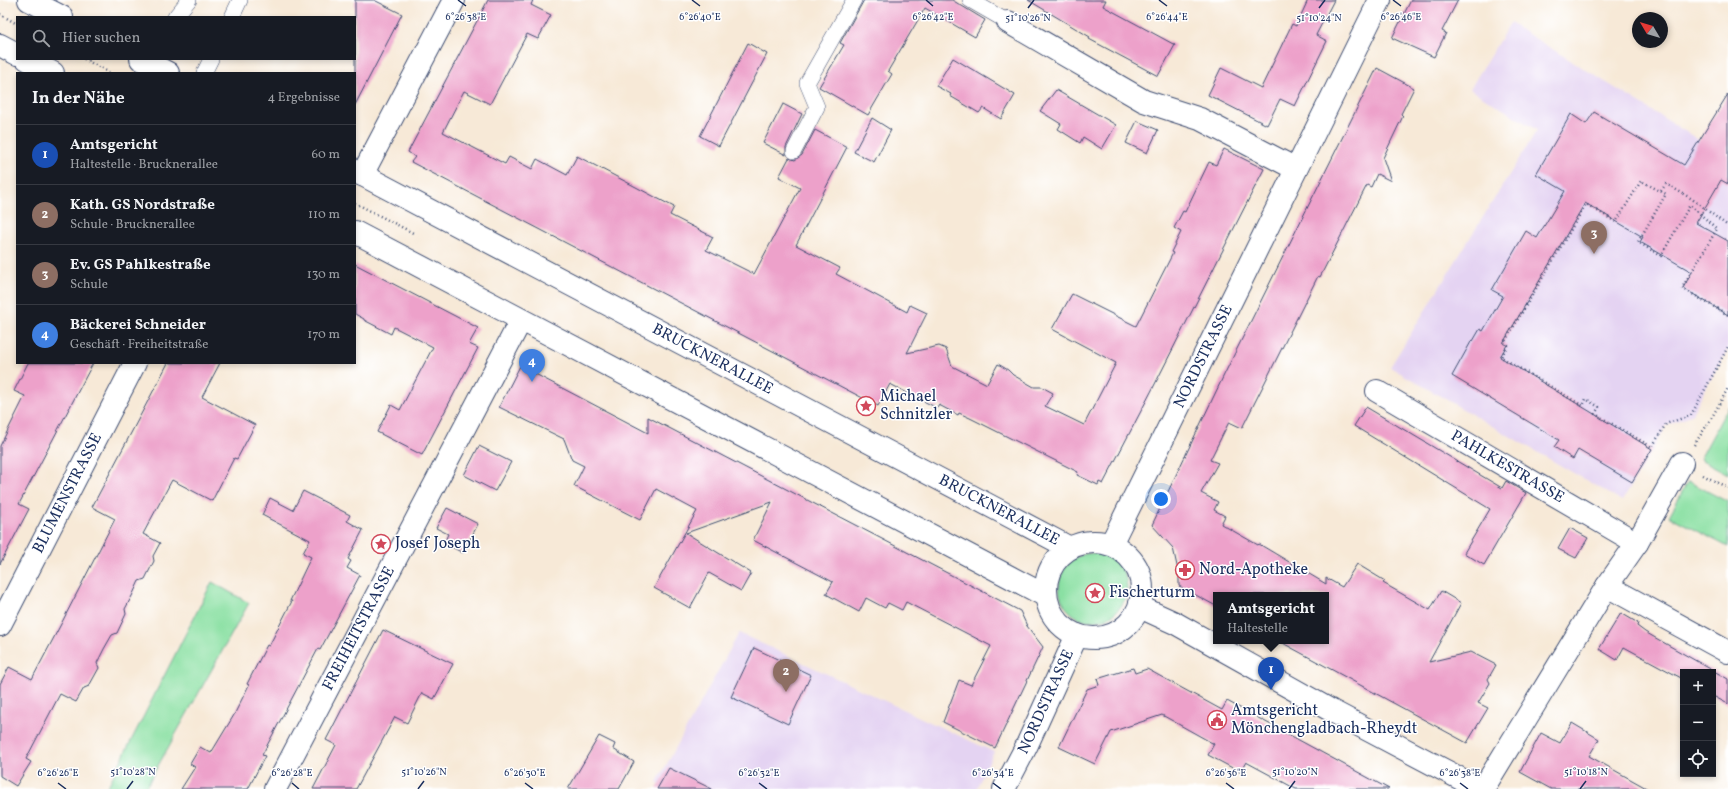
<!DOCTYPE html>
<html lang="de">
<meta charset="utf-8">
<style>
:root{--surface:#171b24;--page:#242831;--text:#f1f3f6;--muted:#9ea1a6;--line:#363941;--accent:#7c3aed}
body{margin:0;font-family:Vollkorn,serif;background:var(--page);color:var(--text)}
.controls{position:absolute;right:12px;bottom:12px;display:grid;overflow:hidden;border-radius:0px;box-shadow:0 2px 6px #0003}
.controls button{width:36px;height:36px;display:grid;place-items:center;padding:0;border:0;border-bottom:1px solid var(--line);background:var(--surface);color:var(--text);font:20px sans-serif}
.compass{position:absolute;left:1632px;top:12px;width:36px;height:36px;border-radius:50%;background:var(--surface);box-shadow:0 2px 6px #0003;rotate:308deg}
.you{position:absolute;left:1161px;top:499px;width:14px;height:14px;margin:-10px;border:3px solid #fff;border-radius:50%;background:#1a73e8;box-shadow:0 0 0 6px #1a73e833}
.badge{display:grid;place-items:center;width:26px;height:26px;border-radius:50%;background:var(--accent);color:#fff;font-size:13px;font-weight:700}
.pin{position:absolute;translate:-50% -33px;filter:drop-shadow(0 1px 2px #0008)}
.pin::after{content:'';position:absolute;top:21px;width:14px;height:12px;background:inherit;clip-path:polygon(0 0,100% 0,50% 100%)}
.popup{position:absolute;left:1213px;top:592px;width:116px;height:52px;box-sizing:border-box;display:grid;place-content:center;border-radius:0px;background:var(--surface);filter:drop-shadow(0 1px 3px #0005);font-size:13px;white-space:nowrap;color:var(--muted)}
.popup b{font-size:15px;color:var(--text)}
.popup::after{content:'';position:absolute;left:50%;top:100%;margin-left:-8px;border:8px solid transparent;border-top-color:var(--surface)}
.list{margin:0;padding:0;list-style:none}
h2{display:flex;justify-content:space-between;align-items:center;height:52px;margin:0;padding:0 16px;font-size:17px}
h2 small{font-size:13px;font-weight:400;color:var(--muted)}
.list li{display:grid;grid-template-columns:26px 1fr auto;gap:12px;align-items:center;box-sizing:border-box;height:60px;padding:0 16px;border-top:1px solid var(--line)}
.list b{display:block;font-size:15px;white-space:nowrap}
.list p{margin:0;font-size:13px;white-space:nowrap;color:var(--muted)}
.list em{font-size:13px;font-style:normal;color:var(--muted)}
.icon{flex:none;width:22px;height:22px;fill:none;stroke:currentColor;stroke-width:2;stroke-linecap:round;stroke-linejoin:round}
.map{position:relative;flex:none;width:1728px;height:789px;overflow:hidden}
.search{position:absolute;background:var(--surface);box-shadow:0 2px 6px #0003;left:16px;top:16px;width:340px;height:44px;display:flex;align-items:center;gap:10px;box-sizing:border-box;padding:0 14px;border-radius:0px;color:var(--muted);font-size:15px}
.panel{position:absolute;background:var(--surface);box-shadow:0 2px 6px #0003;left:16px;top:72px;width:340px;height:292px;border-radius:0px}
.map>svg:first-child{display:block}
.built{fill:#e4d3f2}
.green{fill:#8ae0a3;stroke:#528880}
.building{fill:#eda1ca}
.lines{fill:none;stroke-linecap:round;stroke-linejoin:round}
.lane-casing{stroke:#3c4b70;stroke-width:16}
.street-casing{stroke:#3c4b70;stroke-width:24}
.secondary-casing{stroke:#3c4b70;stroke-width:24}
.path{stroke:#3c4b70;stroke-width:2.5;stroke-dasharray:1 3;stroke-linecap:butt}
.lane{stroke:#fff;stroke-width:15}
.street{stroke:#fff;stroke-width:22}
.secondary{stroke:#fff;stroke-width:22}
.ticks{fill:none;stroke:#1b2f5e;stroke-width:1.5}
.labels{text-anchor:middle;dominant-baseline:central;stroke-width:3;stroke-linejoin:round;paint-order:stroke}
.street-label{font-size:16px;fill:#1b2f5e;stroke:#fff}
.poi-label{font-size:16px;fill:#1b2f5e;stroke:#fff;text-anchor:start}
.ticks-label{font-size:10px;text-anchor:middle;fill:#1b2f5e;stroke:#fff;stroke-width:3;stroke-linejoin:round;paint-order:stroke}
</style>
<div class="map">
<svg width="1728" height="789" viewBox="0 0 1728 789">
<rect width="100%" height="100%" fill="#fff"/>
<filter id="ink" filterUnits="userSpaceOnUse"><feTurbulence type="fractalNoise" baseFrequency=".025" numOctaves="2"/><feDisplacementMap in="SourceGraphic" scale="8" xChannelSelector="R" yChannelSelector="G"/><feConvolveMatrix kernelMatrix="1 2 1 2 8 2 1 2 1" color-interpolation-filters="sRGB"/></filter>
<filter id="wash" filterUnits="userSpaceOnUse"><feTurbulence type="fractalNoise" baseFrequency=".012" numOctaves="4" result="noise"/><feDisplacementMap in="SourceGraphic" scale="16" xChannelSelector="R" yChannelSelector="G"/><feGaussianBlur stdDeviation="0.9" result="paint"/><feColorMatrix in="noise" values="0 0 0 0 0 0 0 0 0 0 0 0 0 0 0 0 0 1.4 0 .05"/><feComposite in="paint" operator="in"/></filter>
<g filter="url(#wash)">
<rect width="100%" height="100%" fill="#f7e9d7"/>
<path class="built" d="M1510,23l218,135v191l-37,66 -24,10 -45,76 -232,-134 147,-237 -67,-41z
M739,633l255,119 -18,37h-304l-15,-7z"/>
<path class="green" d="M1728,407v67l-28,-15z
M1688,481l40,21v45l-59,-31z
M1059 587a34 34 0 1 1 68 0a34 34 0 1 1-68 0Z
M212,582l37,21 -104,186h-36l-2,-1z"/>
<g id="blocks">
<path class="building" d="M355,0h19l28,14 -47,91z
M488,0h45l-2,5 20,10 -13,24 -11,-5 -37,70 -26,-13 -21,41 62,32 4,-7 23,12 5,-10 30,16 10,-19 97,51 -4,8 43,22 -7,13 48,24 46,-86 -21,-11 10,-19 6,2 7,-5 13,-25 32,17 -51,98 44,23 -4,6 71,38 3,-7 17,8 -20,40 32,-7 7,3 6,17 35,18 11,-20 10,6 5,5 21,12h8l11,6 -8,13 39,19 32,-62 -64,-34 20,-35 64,32 37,-73 -2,-1 10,-20 -7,-4 9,-17 2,1 24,-50 7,3 8,-16 40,20 -111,219 -50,96 -4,-2 -1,3 -21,-10 1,-3 -108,-54 -11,-5 -1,2 -19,-10 -2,3 -47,-24 -12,22 -467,-244 4,-5 -7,-5z
M864,0h88l33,20 -10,17 -50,-29 -37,63 4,3 -24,41 -49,-28 25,-42 -4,-2z
M1028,0h78l-3,6 72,39 -17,31 -69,-37 1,-2z
M1308,0h26l-18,35 11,6 -32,65 -15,-7 -13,26 -59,-30 13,-27 40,20 31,-64 4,2z
M1411,0h47l-16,31 4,2 -12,24 -42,-19z
M748,43l19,11 -48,92 -19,-10z
M953,58l62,37 -14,24 -18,-11 -4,5 -29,-17 1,-2 -15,-8z
M1377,68l37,20 -13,26 2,2 -20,42 8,23 -14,-7 -6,13 -4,-2 -47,92 -2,-1 -76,152 -13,-6 -19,38 8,3 -17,30 17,9 -4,8 11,6 -4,8 37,21 1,-1 67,40v-6l16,9 15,-23 28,17 -2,2 47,27 11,-19 20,12 -32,59 42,-10 25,13 -8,14 2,4 -12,20 10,5 -21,35 -188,-102h47v-46h-110v11l-37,-20v-11l-6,-27 -21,-23 72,-150z
M1056,90l60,35 -14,24 -19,-12 -3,6 -22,-14 3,-5 -21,-13z
M1728,94v90l-7,-4 -25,43 32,18v74l-45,-27 9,-16 -52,-30 3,-5 -58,-34 -82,140 4,2 -7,12 152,92 -20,33 -54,-32 -5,9 -19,-12 5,-7 -107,-64 20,-36 1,1 7,-12 3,2 20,-35 -11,-6 34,-59 11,7 28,-47 -29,-17 35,-60 15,10 8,-12 90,53z
M783,104l19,10 -16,33v8l-23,-12z
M872,118l19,12 -17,32 -20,-10z
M1137,121l21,9 -11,23 -21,-10z
M355,264l123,64 -9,16 9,4 -56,107 -45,-23 14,-27 9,5 33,-63 -39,-20 -3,7 -27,-14v-1l-9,-5z
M28,363h65l-74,141 10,5 -29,55v-118l25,-50 -11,-5z
M168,363h52l-18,34 53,28 -18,34 -3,-1 -22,43 -40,-21 -29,54 17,9 -7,13 1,5 -9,18 -6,2 -7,15 -7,13 1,5 -9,19 -5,2 -8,14 -7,14 2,5 -10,18 -5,2 -8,14 -16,-8 -34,65 5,3 -15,24 -16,-10v-92l9,-17 23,12 28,-53 55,-107 -23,-12z
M520,366l128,67v-16l372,194 7,15 16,21 -48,101 -52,-26 16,-42 12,5 20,-39 -85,-44 -4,8 -14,-7 -3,5 -19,-10 -7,14 -33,-18 7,-12 -80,-42 19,-38 -86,31 65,40 -10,18 -32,-18 -19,35 -36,-20 43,-77 -41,-22 -16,31 -66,-34 10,-20 -12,-6 -8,-21 -65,-32z
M1366,407l136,81 4,-7 20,12 -42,72 -20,-12 26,-44 -136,-83z
M479,446l32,16 -16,29 -31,-16z
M303,491l47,24 -3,6 16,9 -15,29 3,2 -4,7 13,7 -40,75 -2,-1 -56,106 3,1 -17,33h-67l14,-22 -5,-3 10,-17 11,6 23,-38 15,-30 -2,-1 20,-39 2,1 23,-45h-2l21,-44 -8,-4 7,-13 -48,-25 8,-17 23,12z
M447,508l31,16 -15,29 -19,-10 4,-9 -12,-6z
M1570,528l18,10 -12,20 -18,-9z
M1621,613l17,10 -1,3 8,6 83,47v25l-15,-8v-24h-30v7l-59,-32 -7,13 -18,-11z
M383,630l70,34 -19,35 -12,-6 -15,30 -12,-6 -39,72h-43l23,-44 -10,-5z
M754,648l57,27 -23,49 -57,-27z
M1133,668l2,5 12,-4 75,41 5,-9 162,88h-93l-50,-27 -6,10 -32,-17 6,-11 -52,-29 -51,17 -16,32 -36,-17 28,-58 12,-4 -2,-6z
M1572,723l27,16 -10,17 59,33h-97l-31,-17 21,-39 19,10z
M599,736l16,8 -2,5 21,13 -15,27h-51z
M669,768l43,21h-55z"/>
</g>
</g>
<g filter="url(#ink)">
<use href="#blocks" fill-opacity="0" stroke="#3c4b70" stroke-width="1"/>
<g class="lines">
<g class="lane-casing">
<path id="lane" d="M970,0l38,22
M175,17l14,-17
M232,17l8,-17
M204,73l7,-14
M794,151l23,-44 -10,-24 47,-83"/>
</g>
<g class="street-casing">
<g id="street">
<path d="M29,0l33,17"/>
<path d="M1008,22l136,79 56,18 96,50"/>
<path d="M0,45l17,9"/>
<path d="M27,59l26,14"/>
<path d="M141,59l27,14"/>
<path id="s1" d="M355,171l715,377"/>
<path d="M362,175l92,-175"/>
<path d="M355,232l691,364"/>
<path id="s2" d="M1377,391l260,152"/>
<path d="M1607,586l121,66"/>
<path d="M1140,607l35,16 157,88 148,78"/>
<path id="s3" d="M0,625l135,-262"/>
<path id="s4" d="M275,789l246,-469"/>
<path d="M1483,789l124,-203 30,-43 45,-80"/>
</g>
</g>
<g class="secondary-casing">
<g id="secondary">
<circle cx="1094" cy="590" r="48"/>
<path id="s5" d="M1111,544l269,-544"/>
<path id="s6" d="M1004,789l22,-42 51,-112"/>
</g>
</g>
<path class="path" d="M0,14l17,10
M84,59l26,14
M1661,191l5,-7 26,15 36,27
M355,203l60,31
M1728,315l-46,-27 35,-59 -27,-24 -29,51 -23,-14 28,-48 -25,-13 -25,41 -30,-18 -82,139 4,2 -7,12 82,49 3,-7 13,8 -4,7 57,33 14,-23 25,-9 37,-68
M1694,445l17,-26 17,-31
M1703,475l25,13"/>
<use href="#lane" class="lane"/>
<use href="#street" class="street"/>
<use href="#secondary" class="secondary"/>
</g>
</g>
<path class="ticks" d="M458,0l8,6M692,0l8,6M926,0l7,6M1159,0l8,6M1393,0l8,6M1028,8l6,-8M1319,8l6,-8M58,783l8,6M292,783l7,6M525,783l8,6M759,783l8,6M993,783l8,6M1226,783l8,6M1460,783l8,6M127,789l6,-8M418,789l6,-8M1289,789l6,-8M1580,789l6,-8"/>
<defs>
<g id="sight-ring" transform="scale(1)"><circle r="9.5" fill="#fff" stroke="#d1495b" stroke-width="1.5"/><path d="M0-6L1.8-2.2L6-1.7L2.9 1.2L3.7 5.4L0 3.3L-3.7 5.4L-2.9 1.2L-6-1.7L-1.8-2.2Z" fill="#d1495b"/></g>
<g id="pharmacy-ring" transform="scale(1)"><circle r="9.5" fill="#fff" stroke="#d1495b" stroke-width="1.5"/><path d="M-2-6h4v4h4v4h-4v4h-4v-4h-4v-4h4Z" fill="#d1495b"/></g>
<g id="civic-ring" transform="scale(1)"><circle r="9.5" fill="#fff" stroke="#d1495b" stroke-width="1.5"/><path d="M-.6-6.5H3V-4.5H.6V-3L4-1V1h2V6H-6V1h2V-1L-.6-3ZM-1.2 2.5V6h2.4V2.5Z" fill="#d1495b"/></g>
</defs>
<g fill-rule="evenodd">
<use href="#sight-ring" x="866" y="406"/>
<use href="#sight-ring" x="381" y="544"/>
<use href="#pharmacy-ring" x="1185" y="570"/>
<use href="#sight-ring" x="1095" y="593"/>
<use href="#civic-ring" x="1217" y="720"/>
</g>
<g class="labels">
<g class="street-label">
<text stroke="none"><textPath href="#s5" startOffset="209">NORDSTRASSE</textPath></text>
<text stroke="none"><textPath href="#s1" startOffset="404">BRUCKNERALLEE</textPath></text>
<text stroke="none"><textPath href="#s2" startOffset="151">PAHLKESTRASSE</textPath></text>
<text stroke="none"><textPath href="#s3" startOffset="148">BLUMENSTRASSE</textPath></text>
<text stroke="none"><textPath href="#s1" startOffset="728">BRUCKNERALLEE</textPath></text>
<text stroke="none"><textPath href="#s4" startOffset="181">FREIHEITSTRASSE</textPath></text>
<text stroke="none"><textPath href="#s6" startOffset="97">NORDSTRASSE</textPath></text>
</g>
<g class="poi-label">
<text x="880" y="397">Michael<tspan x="880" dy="18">Schnitzler</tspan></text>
<text x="395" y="544">Josef Joseph</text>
<text x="1199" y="570">Nord-Apotheke</text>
<text x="1109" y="593">Fischerturm</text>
<text x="1231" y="711">Amtsgericht<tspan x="1231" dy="18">Mönchengladbach-Rheydt</tspan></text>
</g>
</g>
<g class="ticks-label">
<text x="466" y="20">6°26'38"E</text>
<text x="700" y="20">6°26'40"E</text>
<text x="933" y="20">6°26'42"E</text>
<text x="1167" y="20">6°26'44"E</text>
<text x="1401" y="20">6°26'46"E</text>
<text x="1028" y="21">51°10'26"N</text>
<text x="1319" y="21">51°10'24"N</text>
<text x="133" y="775">51°10'28"N</text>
<text x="424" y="775">51°10'26"N</text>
<text x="1295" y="775">51°10'20"N</text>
<text x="1586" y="775">51°10'18"N</text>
<text x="58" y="776">6°26'26"E</text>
<text x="292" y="776">6°26'28"E</text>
<text x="525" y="776">6°26'30"E</text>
<text x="759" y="776">6°26'32"E</text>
<text x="993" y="776">6°26'34"E</text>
<text x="1226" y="776">6°26'36"E</text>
<text x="1460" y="776">6°26'38"E</text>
</g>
</svg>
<div class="controls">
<button>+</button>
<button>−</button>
<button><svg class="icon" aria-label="locate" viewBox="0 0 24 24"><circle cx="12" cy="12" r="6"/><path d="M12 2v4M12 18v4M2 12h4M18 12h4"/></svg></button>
</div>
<svg class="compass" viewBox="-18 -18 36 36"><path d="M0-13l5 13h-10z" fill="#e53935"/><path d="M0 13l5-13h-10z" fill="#9ea1a6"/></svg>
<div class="you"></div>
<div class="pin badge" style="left:1271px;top:690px;background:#1a4fb4">1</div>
<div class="popup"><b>Amtsgericht</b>Haltestelle</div>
<div class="pin badge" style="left:786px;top:692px;background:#8d6e63">2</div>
<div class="pin badge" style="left:1594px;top:254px;background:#8d6e63">3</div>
<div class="pin badge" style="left:532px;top:382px;background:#3f7fe0">4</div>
<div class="search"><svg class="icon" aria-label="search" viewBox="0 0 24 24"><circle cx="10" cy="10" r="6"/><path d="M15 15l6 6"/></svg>Hier suchen</div>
<section class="panel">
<h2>In der Nähe<small>4 Ergebnisse</small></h2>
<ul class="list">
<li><span class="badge" style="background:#1a4fb4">1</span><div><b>Amtsgericht</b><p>Haltestelle · Brucknerallee</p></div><em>60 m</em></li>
<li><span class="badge" style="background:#8d6e63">2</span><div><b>Kath. GS Nordstraße</b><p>Schule · Brucknerallee</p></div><em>110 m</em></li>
<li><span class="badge" style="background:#8d6e63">3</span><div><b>Ev. GS Pahlkestraße</b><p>Schule</p></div><em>130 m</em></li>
<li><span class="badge" style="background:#3f7fe0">4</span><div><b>Bäckerei Schneider</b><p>Geschäft · Freiheitstraße</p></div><em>170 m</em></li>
</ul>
</section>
</div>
